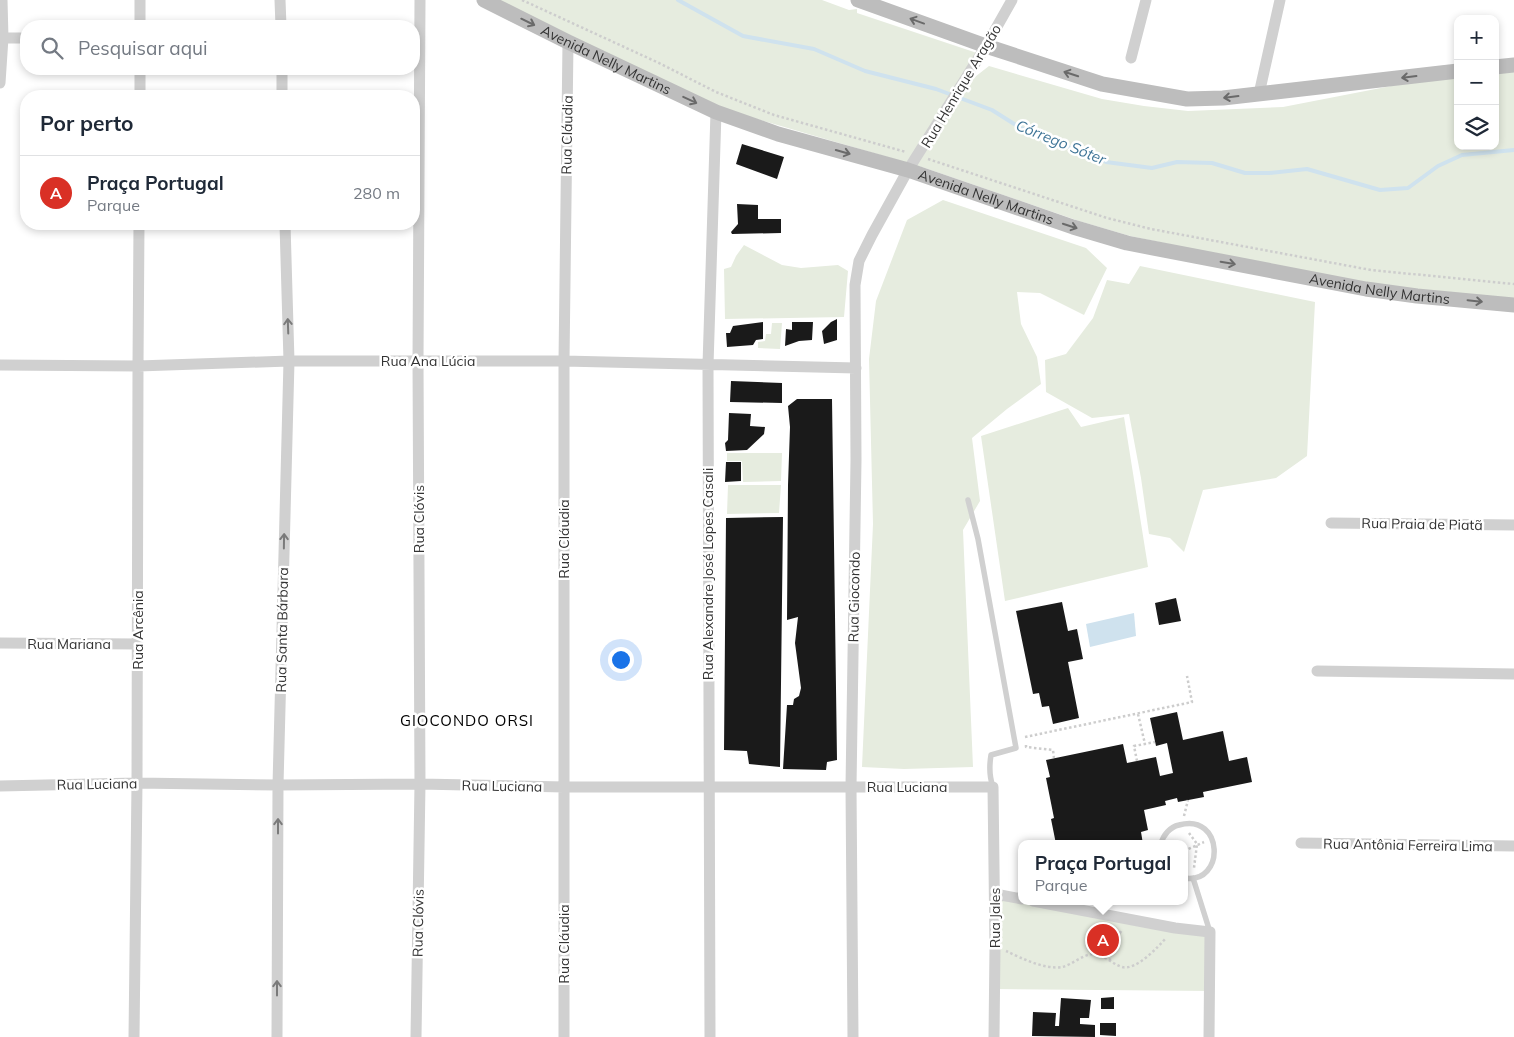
<!DOCTYPE html>
<html lang="pt">
<meta charset="utf-8">
<style>
:root{--surface:#fff;--page:#f2f2f3;--text:#1f2937;--muted:#747a83;--line:#e0e1e3;--accent:#d93025}
body{margin:0;font-family:Mulish,sans-serif;background:var(--page);color:var(--text)}
.controls{position:absolute;right:15px;top:15px;display:grid;overflow:hidden;border-radius:10px;box-shadow:0 2px 8px #0003}
.controls button{width:45px;height:45px;display:grid;place-items:center;padding:0;border:0;border-bottom:1px solid var(--line);background:var(--surface);color:var(--text);font:25px sans-serif}
.you{position:absolute;left:620px;top:659px;width:18px;height:18px;margin:-12px;border:4px solid #fff;border-radius:50%;background:#1a73e8;box-shadow:0 0 0 8px #1a73e833}
.badge{display:grid;place-items:center;width:32px;height:32px;border-radius:50%;background:var(--accent);color:#fff;font-size:16px;font-weight:700}
.pin{position:absolute;translate:-50% -50%;border:2px solid #fff;box-shadow:0 1px 5px #0006}
.popup{position:absolute;left:1018px;top:840px;width:170px;height:65px;box-sizing:border-box;display:grid;place-content:center;border-radius:10px;background:var(--surface);filter:drop-shadow(0 1px 4px #0005);font-size:16px;white-space:nowrap;color:var(--muted)}
.popup b{font-size:19px;color:var(--text)}
.popup::after{content:'';position:absolute;left:50%;top:100%;margin-left:-10px;border:10px solid transparent;border-top-color:var(--surface)}
.list{margin:0;padding:0;list-style:none}
h2{display:flex;justify-content:space-between;align-items:center;height:65px;margin:0;padding:0 20px;font-size:21px}
h2 small{font-size:16px;font-weight:400;color:var(--muted)}
.list li{display:grid;grid-template-columns:32px 1fr auto;gap:15px;align-items:center;box-sizing:border-box;height:75px;padding:0 20px;border-top:1px solid var(--line)}
.list b{display:block;font-size:19px;white-space:nowrap}
.list p{margin:0;font-size:16px;white-space:nowrap;color:var(--muted)}
.list em{font-size:16px;font-style:normal;color:var(--muted)}
.icon{flex:none;width:28px;height:28px;fill:none;stroke:currentColor;stroke-width:2;stroke-linecap:round;stroke-linejoin:round}
.map{position:relative;flex:none;width:1514px;height:1037px;overflow:hidden}
.search{position:absolute;background:var(--surface);box-shadow:0 2px 8px #0003;left:20px;top:20px;width:400px;height:55px;display:flex;align-items:center;gap:12px;box-sizing:border-box;padding:0 18px;border-radius:20px;color:var(--muted);font-size:19px}
.panel{position:absolute;background:var(--surface);box-shadow:0 2px 8px #0003;left:20px;top:90px;width:400px;height:140px;border-radius:20px}
.map>svg:first-child{display:block}
.green{fill:#e6ecdf}
.water{fill:#cfe2ee}
.lines{fill:none;stroke-linecap:round;stroke-linejoin:round}
.stream{stroke:#cfe2ee;stroke-width:4}
.building{fill:#1a1a1a}
.path{stroke:#cdcdcd;stroke-width:2.5;stroke-dasharray:2.5 2.5;stroke-linecap:butt}
.lane{stroke:#d0d0d0;stroke-width:5.5}
.street{stroke:#d0d0d0;stroke-width:11}
.secondary{stroke:#bdbdbd;stroke-width:15}
.oneway{stroke:#6a6a6a}
.oneway2{stroke:#7a7a7a}
.labels{text-anchor:middle;dominant-baseline:central;stroke-width:5;stroke-linejoin:round;paint-order:stroke}
.street-label{font-size:14px;fill:#333;stroke:#fff}
.water-label{font-size:15px;font-style:italic;fill:#3f7597;stroke:#fff}
.neighbourhood-label{font-size:15px;letter-spacing:1px;fill:#000;stroke:#fff}
</style>
<div class="map">
<svg width="1514" height="1037" viewBox="0 0 1514 1037">
<rect width="100%" height="100%" fill="#fff"/>
<path class="green" d="M496,0h326l27,10 8,-1v4l126,42 -12,25 18,-14 113,33 42,7 44,5 95,-4 175,-34v73h37v-80l19,-4v237l-147,-14 -237,-49 -51,-15 -154,-53 -206,-60z
M943,200l143,48 21,20 -23,47 -44,-22 -23,-1 4,32 16,33 4,27 -34,25 -35,29 8,63 -17,29 10,237 -69,2 -42,-2 11,-243 -4,-165 7,-58 31,-81z
M744,245l38,20 19,3 37,-3 10,6 -4,46 -119,2 -1,-50 7,-2 5,-11z
M1140,266l175,36 -8,154 -31,22 -73,12 -19,62 -14,-14 -21,-4 -8,-56 -12,-64 -37,4 -46,-26 -1,-32 21,-6 27,-36 14,-38 22,4z
M772,323h10l-2,26 -22,-1v-6l7,-1 1,-7h5z
M1068,408l13,19 43,-10 24,150 -143,34 -24,-165z
M727,453h55l-1,28 -38,1 -1,-21h-15z
M728,485h53l-2,28 -52,1z
M995,894l27,7h11l177,31v59l-215,-2z"/>
<path class="water" d="M1134,613l2,23 -46,11 -4,-23z"/>
<g class="lines">
<path class="stream" d="M678,0l65,36 71,13 51,22 71,18 56,21 27,17 87,35 46,6 25,-6 35,1 33,10h24l38,-4 73,21 28,-2 30,-22 24,-11 52,-5"/>
</g>
<path class="building" d="M742,144l42,13 -7,22 -41,-15z
M737,204l21,1v14h23v14l-49,1 -1,-2 7,-8z
M837,319v21l-13,4 -2,-13 9,-9z
M763,322v17l-7,1 -3,5 -26,2 -1,-14h4l3,-7z
M792,322h21l-1,18 -13,1 -14,5 1,-17 6,1z
M731,381l51,2v20l-52,-1z
M797,399h35l5,361 -10,2 -1,8 -43,-1 4,-64h6l1,-6 5,-3 2,-8 -6,-45 3,-26 -11,3 1,-135 2,-58 -2,-21z
M729,413l22,1 -1,12 15,1 -1,7 -17,16 -21,1 -1,-8 3,-3z
M726,462h15v19l-16,1z
M783,517l-3,250 -31,-3 -2,-13 -23,-1 2,-232z
M1176,598l5,23 -22,4 -4,-22z
M1062,602l6,29 9,-2 6,30 -15,3 11,56 -26,6 -4,-18 -7,1 -3,-14 -6,1 -17,-83z
M1177,712l6,28 40,-9 6,30 18,-4 5,25 -49,10 1,5 -26,5 -1,-4 -12,3 1,4 -22,5 4,20 -7,2 2,12h-87l-5,-25 3,-1 -8,-40 4,-1 -4,-17 77,-16 4,19 29,-6 4,19 13,-3 -6,-30 -11,3 -6,-28z
M1114,997v12h-13v-11z
M1061,998l30,2 -2,18h-9v6l15,1v12l-63,-1 1,-24 23,1 -1,13h4z
M1100,1023h16v13l-16,-1z"/>
<g class="lines">
<path class="path" d="M522,0l137,63 57,29 58,23 132,37
M928,159l179,59 44,11 220,41 143,14
M1138,714l7,30
M1025,737l167,-35 -5,-26
M1026,745v2l27,3 1,8
M1137,761l-3,-15 21,-4
M1184,816l4,-16
M1189,833l8,11 -3,24
M1184,851l20,-9
M1006,951c15,7 39,19 56,16 10,-2 21,-13 32,-13 11,1 18,10 28,13 14,4 36,-20 44,-29
M1110,961c0,-12 5,-21 12,-31"/>
<path class="lane" d="M968,500l10,39 38,209 -25,7c-2,12 -2,21 2,32
M1161,844c2,-9 9,-17 18,-19 45,-13 47,60 5,53
M1193,878l17,54"/>
<path class="street" d="M280,0l1,26
M140,26v-26
M3,38h23
M1131,58l15,-58
M140,69v27
M282,69v27
M0,83l3,-45 -1,-38
M1259,94l21,-94
M0,365l138,1 151,-5h275l292,7
M1331,523l183,2
M0,643l138,1
M1317,671l197,3
M0,786l137,-3 141,2 142,-1 144,3h429l2,160 -1,90
M1301,843l213,3
M995,894l27,5
M1033,901l142,27 35,4 -1,105
M134,1037l3,-254 1,-417 1,-142
M277,1037l1,-252 11,-424 -4,-137
M416,1037l4,-253 -2,-423 2,-361
M564,1037v-676l4,-319
M710,1037l-2,-672 8,-253
M853,1037l-2,-250 5,-327 -1,-175 4,-24 13,-26 36,-65 78,-124 26,-46"/>
<g class="secondary">
<path id="s1" d="M484,0l84,42 148,70 62,22 130,36 165,57 54,16 239,46 51,7 97,9"/>
<path d="M858,0l128,46 116,38 85,15 36,-1 235,-27"/>
<path d="M1495,67l19,-2"/>
</g>
</g>
<defs><path id="oneway-shaft" d="M-6 0H5M1.5-3L5.5 0L1.5 3" fill="none" stroke-width="1.6" stroke-linecap="round" stroke-linejoin="round" transform="scale(1.25)"/></defs>
<g class="oneway">
<use href="#oneway-shaft" transform="translate(917 21) rotate(-160)"/>
<use href="#oneway-shaft" transform="translate(528 22) rotate(26)"/>
<use href="#oneway-shaft" transform="translate(1071 74) rotate(-162)"/>
<use href="#oneway-shaft" transform="translate(1409 77) rotate(173)"/>
<use href="#oneway-shaft" transform="translate(1231 97) rotate(173)"/>
<use href="#oneway-shaft" transform="translate(690 100) rotate(25)"/>
<use href="#oneway-shaft" transform="translate(843 152) rotate(16)"/>
<use href="#oneway-shaft" transform="translate(1070 226) rotate(18)"/>
<use href="#oneway-shaft" transform="translate(1228 263) rotate(10)"/>
<use href="#oneway-shaft" transform="translate(1475 301) rotate(6)"/>
</g>
<g class="oneway2">
<use href="#oneway-shaft" transform="translate(288 326) rotate(-92)"/>
<use href="#oneway-shaft" transform="translate(284 541) rotate(-89)"/>
<use href="#oneway-shaft" transform="translate(278 826) rotate(-90)"/>
<use href="#oneway-shaft" transform="translate(277 988) rotate(-90)"/>
</g>
<g class="labels">
<g class="street-label">
<text stroke="none"><textPath href="#s1" startOffset="136">Avenida Nelly Martins</textPath></text>
<text transform="translate(961 86) rotate(-59)">Rua Henrique Aragão</text>
<text transform="translate(567 135) rotate(-89)">Rua Cláudia</text>
<text stroke="none"><textPath href="#s1" startOffset="541">Avenida Nelly Martins</textPath></text>
<text stroke="none"><textPath href="#s1" startOffset="946">Avenida Nelly Martins</textPath></text>
<text x="428" y="361">Rua Ana Lúcia</text>
<text transform="translate(419 519) rotate(-90)">Rua Clóvis</text>
<text transform="translate(1422 524) rotate(1)">Rua Praia de Piatã</text>
<text transform="translate(564 539) rotate(-90)">Rua Cláudia</text>
<text transform="translate(708 574) rotate(-90)">Rua Alexandre José Lopes Casali</text>
<text transform="translate(854 597) rotate(-89)">Rua Giocondo</text>
<text transform="translate(138 630) rotate(-90)">Rua Arcênia</text>
<text transform="translate(282 630) rotate(-89)">Rua Santa Bárbara</text>
<text x="69" y="644">Rua Mariana</text>
<text transform="translate(97 784) rotate(-1)">Rua Luciana</text>
<text transform="translate(502 786) rotate(1)">Rua Luciana</text>
<text x="907" y="787">Rua Luciana</text>
<text transform="translate(1408 845) rotate(1)">Rua Antônia Ferreira Lima</text>
<text transform="translate(995 918) rotate(-90)">Rua Jales</text>
<text transform="translate(418 923) rotate(-89)">Rua Clóvis</text>
<text transform="translate(564 944) rotate(-90)">Rua Cláudia</text>
</g>
<g class="water-label">
<text transform="translate(1061 142) rotate(22)">Córrego Sóter</text>
</g>
<g class="neighbourhood-label">
<text x="467" y="720">GIOCONDO ORSI</text>
</g>
</g>
</svg>
<div class="controls">
<button>+</button>
<button>−</button>
<button><svg class="icon" aria-label="layers" viewBox="0 0 24 24"><path d="M12 4l9 5-9 5-9-5zM3 14l9 5 9-5"/></svg></button>
</div>
<div class="you"></div>
<div class="pin badge" style="left:1103px;top:940px">A</div>
<div class="popup"><b>Praça Portugal</b>Parque</div>
<div class="search"><svg class="icon" aria-label="search" viewBox="0 0 24 24"><circle cx="10" cy="10" r="6"/><path d="M15 15l6 6"/></svg>Pesquisar aqui</div>
<section class="panel">
<h2>Por perto<small></small></h2>
<ul class="list">
<li><span class="badge">A</span><div><b>Praça Portugal</b><p>Parque</p></div><em>280 m</em></li>
</ul>
</section>
</div>
